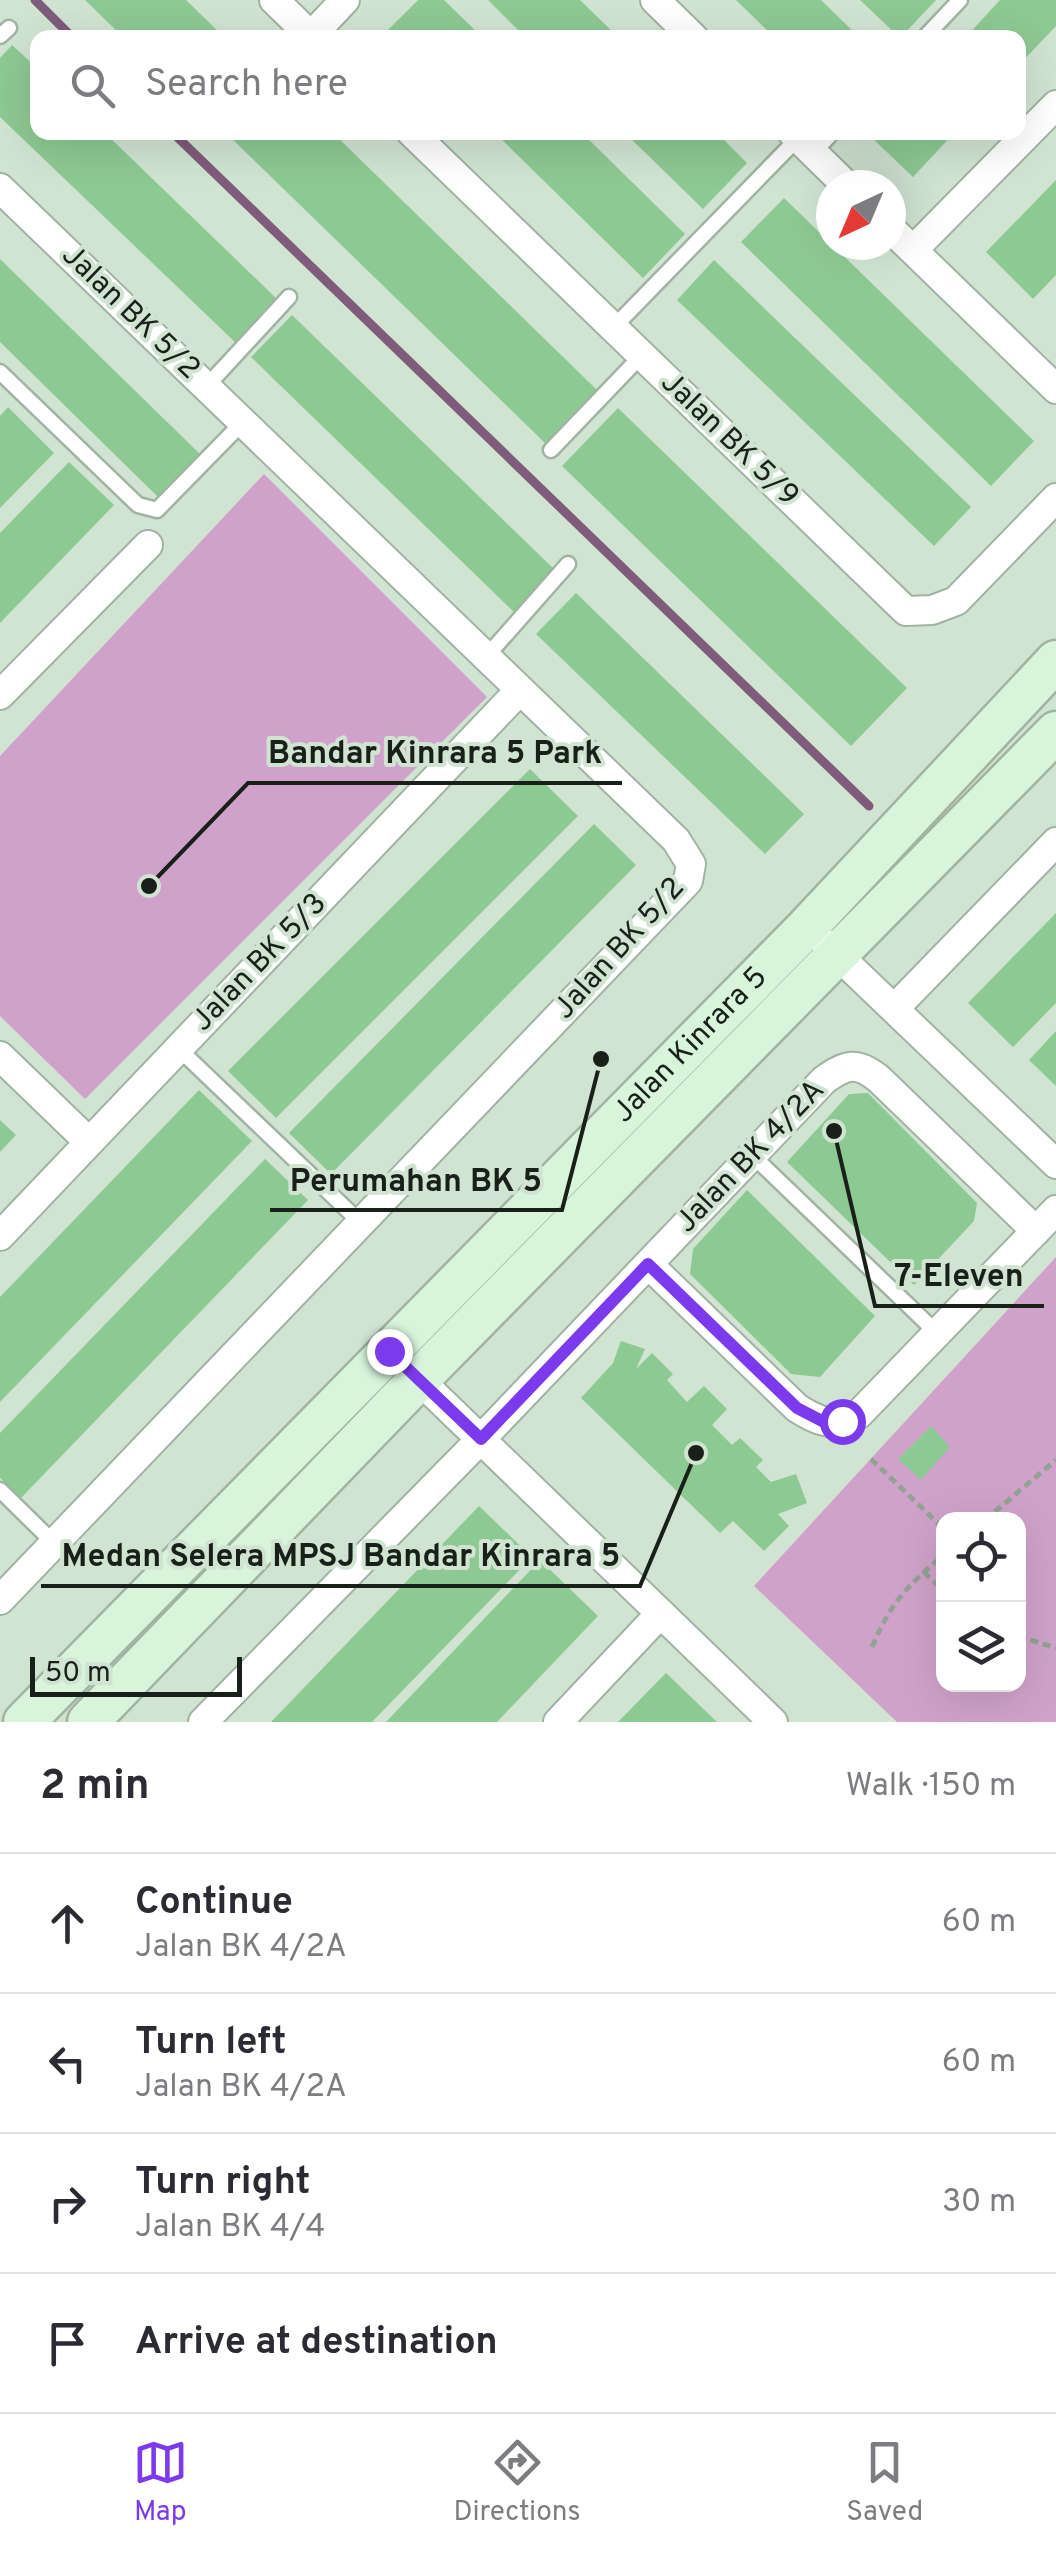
<!DOCTYPE html>
<meta charset="utf-8">
<style>
:root{--surface:#fff;--page:#f2f2f3;--text:#2b2b33;--muted:#7c7c81;--line:#e1e1e2;--accent:#7c3aed}
body{margin:0;font-family:Overpass,sans-serif;background:var(--page);color:var(--text)}
.controls{position:absolute;right:30px;bottom:30px;display:grid;overflow:hidden;border-radius:20px;box-shadow:0 10px 40px #0002}
.controls button{width:90px;height:90px;display:grid;place-items:center;padding:0;border:0;border-bottom:2px solid var(--line);background:var(--surface);color:var(--text);font:50px sans-serif}
.compass{position:absolute;left:816px;top:170px;width:90px;height:90px;border-radius:50%;background:var(--surface);box-shadow:0 10px 40px #0002;rotate:224deg}
.scale{position:absolute;left:30px;bottom:25px;width:212px;box-sizing:border-box;padding-left:10px;border:5px solid #19201a;border-top:0;font-size:28px;line-height:35px;white-space:nowrap;color:#19201a;-webkit-text-stroke:8px #d1e4d2;paint-order:stroke}
.stop{position:absolute;width:30px;height:30px;margin:-22px;border:8px solid #7c3aed;border-radius:50%;background:#fff}
.stop.end{background:#7c3aed;border-color:#fff;box-shadow:0 2px 10px #0008}
.list{margin:0;padding:0;list-style:none}
h2{display:flex;justify-content:space-between;align-items:center;height:130px;margin:0;padding:0 40px;font-size:42px}
h2 small{font-size:32px;font-weight:400;color:var(--muted)}
.list li{display:grid;grid-template-columns:65px 1fr auto;gap:30px;align-items:center;box-sizing:border-box;height:140px;padding:0 40px;border-top:2px solid var(--line)}
.list b{display:block;font-size:38px;white-space:nowrap}
.list p{margin:0;font-size:32px;white-space:nowrap;color:var(--muted)}
.list em{font-size:32px;font-style:normal;color:var(--muted)}
.icon{flex:none;width:55px;height:55px;fill:none;stroke:currentColor;stroke-width:2;stroke-linecap:round;stroke-linejoin:round}
.map{position:relative;flex:none;width:1056px;height:1722px;overflow:hidden}
.search{position:absolute;background:var(--surface);box-shadow:0 10px 40px #0002;left:30px;right:30px;top:30px;height:110px;display:flex;align-items:center;gap:25px;box-sizing:border-box;padding:0 35px;border-radius:20px;color:var(--muted);font-size:38px}
.sheet{height:690px;background:var(--surface)}
nav{display:flex;justify-content:space-around;align-items:center;box-sizing:border-box;height:140px;border-top:2px solid var(--line);background:var(--surface);font-size:28px;color:var(--muted)}
nav a{display:grid;justify-items:center;gap:5px}
nav .on{color:var(--accent)}
.map>svg:first-child{display:block}
.green{fill:#d0a2cb;fill-rule:evenodd}
.lines{fill:none;stroke-linecap:round;stroke-linejoin:round}
.stream{stroke:#7f5b7c;stroke-width:9}
.building{fill:#8dc993}
.service-casing{stroke:#a1b3a2;stroke-width:19}
.minor-casing{stroke:#a1b3a2;stroke-width:32}
.secondary-casing{stroke:#a1b3a2;stroke-width:45}
.path{stroke:#93a294;stroke-width:5;stroke-dasharray:8 5;stroke-linecap:butt}
.service{stroke:#fff;stroke-width:14}
.minor{stroke:#fff;stroke-width:28}
.secondary{stroke:#d8f5dc;stroke-width:40}
.route{stroke:#7c3aed;stroke-width:12}
.labels{text-anchor:middle;dominant-baseline:central;stroke-width:8;stroke-linejoin:round;paint-order:stroke}
.street-label{font-size:30px;fill:#19201a;stroke:#d1e4d2}
.leader{fill:none;stroke:#19201a;stroke-width:4}
.callout-dot{fill:#19201a;stroke:#d1e4d2;stroke-width:4}
.callout-label{font-size:32px;text-anchor:middle;font-weight:bold;fill:#19201a;stroke:#d1e4d2;stroke-width:8;stroke-linejoin:round;paint-order:stroke}
</style>
<div class="map">
<svg width="1056" height="1722" viewBox="0 0 1056 1722">
<rect width="100%" height="100%" fill="#d1e4d2"/>
<path class="green" d="M264,474l223,223 -402,402 -85,-83v-260z
M1056,1257v465h-159l-143,-136zM944,1520h74v164h-74z"/>
<g class="lines">
<path class="stream" d="M35,0l38,38
M172,132l697,674"/>
</g>
<path class="building" d="M85,0h101l39,38h-101z
M418,0h26l39,38h-87l-8,-8z
M488,0h92l39,38h-93z
M736,0h85l39,38h-85z
M860,0h76l-36,38z
M1000,0h56v26l-38,40v-28h-53z
M12,45l26,24v63h66l175,169 -42,43 -237,-227v-59z
M225,132h107l265,258 -52,53z
M494,132h87l104,102 -42,44z
M624,132h92l31,31 -44,46z
M875,132h80l-42,45 -42,-40z
M1056,180v95l-23,24 -47,-47z
M784,198l250,243 -43,45 -250,-244z
M0,259l202,197 -42,43 -160,-157z
M714,260l257,247 -37,39 -257,-246z
M292,315l266,258 -41,42 -266,-258z
M8,407l46,46 -54,55v-92z
M618,408l289,280 -56,58 -289,-280z
M69,462l45,43 -114,118v-90z
M576,593l228,221 -39,40 -229,-220z
M530,769l48,47 -302,302 -48,-47z
M594,824l42,41 -305,309 -42,-41z
M1056,913v90l-43,44 -45,-44z
M1056,1031v55l-27,-26z
M199,1090l53,51 -252,261v-105z
M868,1093l109,110 -3,18 -60,64 -127,-123 62,-68z
M0,1120l16,15 -16,17z
M265,1159l43,41 -287,298 -21,-20v-45z
M747,1190l128,126 -55,61 -29,-3 -101,-100 3,-25z
M621,1341l24,8 -9,20 16,-16 21,21 -6,6 20,22 17,-16 23,23 -15,16 20,20 8,-7 23,22 -7,7 15,15 25,-8 11,29 -29,11 11,12 -25,25 -31,-30 -13,12 -139,-135 32,-35z
M931,1426l19,21 -29,33 -23,-21z
M479,1506l53,51 -160,165h-101z
M540,1560l58,56 -101,106h-111z
M666,1673l51,49h-99z"/>
<g class="lines">
<g class="service-casing">
<path id="service" d="M0,36l9,-8
M924,38l36,-38
M813,153l20,-21
M613,328l185,-190
M0,372l138,133 19,5 86,-88
M206,387l83,-90
M551,450l90,-94
M486,657l82,-93
M179,1049l182,174
M752,1155l185,178
M0,1490l54,53"/>
</g>
<g class="minor-casing">
<path id="minor" d="M274,0l39,38
M655,0l39,38
M311,36l34,-36
M411,132l495,479 26,-1 24,-9 100,-103
M792,132l54,53
M0,188l676,652 15,24 -3,17 -688,719
M891,229l165,160
M913,250l143,-145
M0,695l148,-150
M826,944l230,220
M894,1009l162,-167
M0,1056l89,86
M0,1236l520,-546
M648,1264l149,144c25,16 35,18 62,6l197,-204
M408,1369l365,353
M203,1722l278,-283 343,-359c22,-16 33,-19 55,-1l157,152
M558,1722l102,-108"/>
</g>
<g class="secondary-casing">
<g id="secondary">
<path id="s1" d="M24,1722l783,-795 249,-266"/>
<path d="M88,1722l331,-343 637,-647"/>
</g>
</g>
<path class="path" d="M871,1459l73,70
M985,1520l71,-60
M924,1572l20,19
M1018,1636l38,12
M872,1647c19,-45 35,-61 72,-92"/>
<use href="#service" class="service"/>
<use href="#minor" class="minor"/>
<use href="#secondary" class="secondary"/>
</g>
<g class="lines">
<path class="route" d="M389,1351l92,88 167,-175 149,144 29,15 16,-2"/>
</g>
<g class="labels">
<g class="street-label">
<text transform="translate(130 313) rotate(44)">Jalan BK 5/2</text>
<text transform="translate(729 440) rotate(44)">Jalan BK 5/9</text>
<text transform="translate(620 949) rotate(-48)">Jalan BK 5/2</text>
<text transform="translate(260 963) rotate(-46)">Jalan BK 5/3</text>
<text stroke="none"><textPath href="#s1" startOffset="950">Jalan Kinrara 5</textPath></text>
<text transform="translate(751 1157) rotate(-46)">Jalan BK 4/2A</text>
</g>
</g>
<path class="leader" d="M149 886L248 783H622M601 1059L562 1210H270M834 1131L875 1306H1044M696 1453L640 1586H41"/>
<g class="callout-dot">
<circle cx="149" cy="886" r="10"/>
<circle cx="601" cy="1059" r="10"/>
<circle cx="834" cy="1131" r="10"/>
<circle cx="696" cy="1453" r="10"/>
</g>
<g class="callout-label">
<text x="435" y="763">Bandar Kinrara 5 Park</text>
<text x="416" y="1191">Perumahan BK 5</text>
<text x="959" y="1286">7-Eleven</text>
<text x="341" y="1566">Medan Selera MPSJ Bandar Kinrara 5</text>
</g>
</svg>
<div class="controls">
<button><svg class="icon" aria-label="locate" viewBox="0 0 24 24"><circle cx="12" cy="12" r="6"/><path d="M12 2v4M12 18v4M2 12h4M18 12h4"/></svg></button>
<button><svg class="icon" aria-label="layers" viewBox="0 0 24 24"><path d="M12 4l9 5-9 5-9-5zM3 14l9 5 9-5"/></svg></button>
</div>
<svg class="compass" viewBox="-18 -18 36 36"><path d="M0-13l5 13h-10z" fill="#e53935"/><path d="M0 13l5-13h-10z" fill="#7c7c81"/></svg>
<div class="scale">50 m</div>
<div class="stop" style="left:842px;top:1421px"></div>
<div class="stop end" style="left:389px;top:1351px"></div>
<div class="search"><svg class="icon" aria-label="search" viewBox="0 0 24 24"><circle cx="10" cy="10" r="6"/><path d="M15 15l6 6"/></svg>Search here</div>
</div>
<section class="sheet">
<h2>2 min<small>Walk · 150 m</small></h2>
<ul class="list">
<li><svg class="icon" aria-label="ahead" viewBox="0 0 24 24"><path d="M12 20V5M6 11l6-6 6 6"/></svg><div><b>Continue</b><p>Jalan BK 4/2A</p></div><em>60 m</em></li>
<li><svg class="icon" aria-label="left" viewBox="0 0 24 24"><path d="M17 20v-9H6M10 6l-5 5 5 5"/></svg><div><b>Turn left</b><p>Jalan BK 4/2A</p></div><em>60 m</em></li>
<li><svg class="icon" aria-label="right" viewBox="0 0 24 24"><path d="M7 20v-9h11M14 6l5 5-5 5"/></svg><div><b>Turn right</b><p>Jalan BK 4/4</p></div><em>30 m</em></li>
<li><svg class="icon" aria-label="arrive" viewBox="0 0 24 24"><path d="M6 21V4h12l-3 4 3 4H6"/></svg><div><b>Arrive at destination</b></div></li>
</ul>
</section>
<nav>
<a class="on"><svg class="icon" aria-label="map" viewBox="0 0 24 24"><path d="M3 6l6-2 6 2 6-2v14l-6 2-6-2-6 2zM9 4v14M15 6v14"/></svg>Map</a>
<a><svg class="icon" aria-label="directions" viewBox="0 0 24 24"><path d="M12 3l9 9-9 9-9-9zM9 14v-3h6M13 9l2 2-2 2"/></svg>Directions</a>
<a><svg class="icon" aria-label="saved" viewBox="0 0 24 24"><path d="M7 4h10v16l-5-4-5 4z"/></svg>Saved</a>
</nav>
